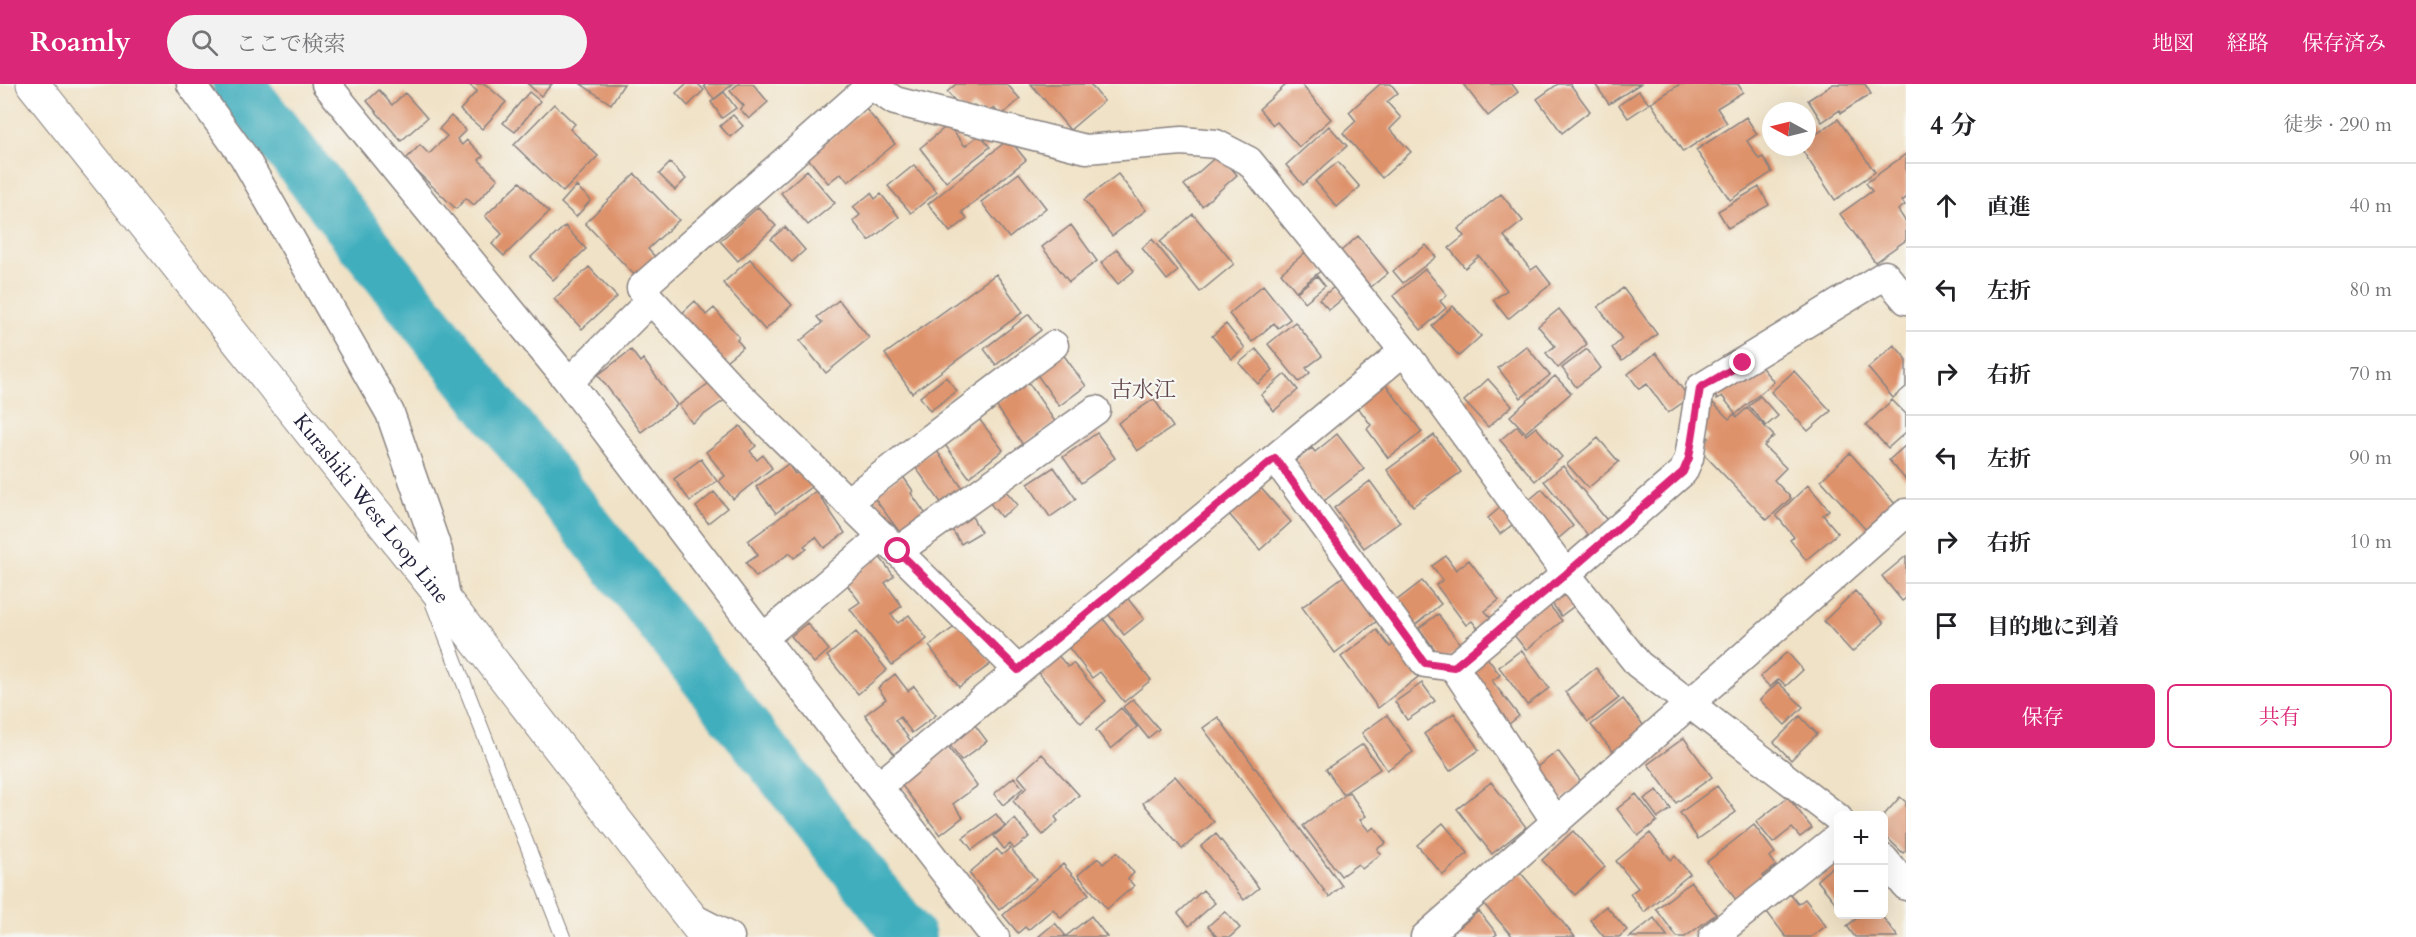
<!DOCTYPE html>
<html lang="ja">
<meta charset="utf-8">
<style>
:root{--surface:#fff;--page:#f2f2f2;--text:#202124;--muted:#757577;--line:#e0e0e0;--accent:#db2777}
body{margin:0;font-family:Cardo,"Noto Serif JP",serif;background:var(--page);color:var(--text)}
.controls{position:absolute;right:18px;bottom:18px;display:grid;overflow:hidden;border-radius:9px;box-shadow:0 6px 24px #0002}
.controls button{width:54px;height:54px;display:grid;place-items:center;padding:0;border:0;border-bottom:2px solid var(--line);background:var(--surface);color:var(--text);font:30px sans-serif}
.compass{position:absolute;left:1762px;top:18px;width:54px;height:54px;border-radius:50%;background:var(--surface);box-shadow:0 6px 24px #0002;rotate:277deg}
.stop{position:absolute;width:18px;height:18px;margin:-14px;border:4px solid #db2777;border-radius:50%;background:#fff}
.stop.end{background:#db2777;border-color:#fff;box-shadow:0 2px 6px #0008}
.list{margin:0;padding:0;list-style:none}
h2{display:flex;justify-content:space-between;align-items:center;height:78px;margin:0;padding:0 24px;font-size:26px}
h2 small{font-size:20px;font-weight:400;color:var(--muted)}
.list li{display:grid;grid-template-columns:39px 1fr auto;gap:18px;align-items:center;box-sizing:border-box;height:84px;padding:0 24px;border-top:2px solid var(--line)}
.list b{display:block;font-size:22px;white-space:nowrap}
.list em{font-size:20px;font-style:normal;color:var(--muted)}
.actions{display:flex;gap:12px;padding:18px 24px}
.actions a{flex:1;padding:14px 0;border:2px solid var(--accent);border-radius:9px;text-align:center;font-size:21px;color:var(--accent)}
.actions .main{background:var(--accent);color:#fff}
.icon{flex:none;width:33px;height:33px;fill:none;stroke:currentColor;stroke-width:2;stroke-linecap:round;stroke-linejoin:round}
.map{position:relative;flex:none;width:1906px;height:853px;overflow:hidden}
header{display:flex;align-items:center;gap:36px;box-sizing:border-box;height:84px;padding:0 30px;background:var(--accent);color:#fff}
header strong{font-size:28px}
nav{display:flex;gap:33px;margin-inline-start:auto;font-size:21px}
.search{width:420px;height:54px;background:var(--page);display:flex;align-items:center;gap:15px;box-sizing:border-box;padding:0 21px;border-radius:33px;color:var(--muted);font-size:22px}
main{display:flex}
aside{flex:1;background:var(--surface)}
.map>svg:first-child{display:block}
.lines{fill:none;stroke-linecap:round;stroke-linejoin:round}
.river{stroke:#40aebd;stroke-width:52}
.building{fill:#de926b}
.service-casing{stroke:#898280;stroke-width:16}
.minor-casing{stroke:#898280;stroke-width:31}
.secondary-casing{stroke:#898280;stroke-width:35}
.service{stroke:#fff;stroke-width:14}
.minor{stroke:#fff;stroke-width:28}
.secondary{stroke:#fff;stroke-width:33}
.route{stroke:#db2777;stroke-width:8}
.labels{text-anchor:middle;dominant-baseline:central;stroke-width:4.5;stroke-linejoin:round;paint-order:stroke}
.street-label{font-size:21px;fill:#22223b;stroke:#f6f6f2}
.neighbourhood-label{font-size:22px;fill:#64494c;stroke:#f6f6f2}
</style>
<header>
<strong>Roamly</strong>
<div class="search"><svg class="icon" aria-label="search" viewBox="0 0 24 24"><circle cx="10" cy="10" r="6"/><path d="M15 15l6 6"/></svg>ここで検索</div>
<nav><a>地図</a><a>経路</a><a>保存済み</a></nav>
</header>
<main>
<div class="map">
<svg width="1906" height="853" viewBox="0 0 1906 853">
<rect width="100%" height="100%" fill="#f6f6f2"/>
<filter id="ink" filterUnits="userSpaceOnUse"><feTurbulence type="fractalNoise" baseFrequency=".0167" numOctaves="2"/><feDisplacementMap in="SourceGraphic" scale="12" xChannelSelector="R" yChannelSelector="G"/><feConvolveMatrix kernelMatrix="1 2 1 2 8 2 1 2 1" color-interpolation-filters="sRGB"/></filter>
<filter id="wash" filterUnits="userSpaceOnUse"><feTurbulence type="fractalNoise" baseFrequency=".008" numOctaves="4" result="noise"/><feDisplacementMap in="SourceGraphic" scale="24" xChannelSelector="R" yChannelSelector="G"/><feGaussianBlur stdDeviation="1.35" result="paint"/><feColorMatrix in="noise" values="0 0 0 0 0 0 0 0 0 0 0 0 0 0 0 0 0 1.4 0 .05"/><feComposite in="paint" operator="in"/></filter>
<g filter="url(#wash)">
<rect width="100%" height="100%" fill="#f0e2c6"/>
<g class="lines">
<path class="river" d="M238,0l672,853"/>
</g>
<g id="blocks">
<path class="building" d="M468,0h17l21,18 -24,27 -22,-19 17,-19z
M528,0h24l-11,12z
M581,0h43l-13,20z
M686,0h12l6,6 -16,16 -12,-13z
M706,0h27l-19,15 -10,-13z
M738,0h15l15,18 -19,17 -9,-10 4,-3 -14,-15z
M956,0h51l13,15 -19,17 -7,-8 -9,8 -11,-11 -8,8 -19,-21z
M1031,0h59l14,17 -34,29z
M1287,0h14l30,35 -32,28 -22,-25 -4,3 -14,-16z
M1380,0h11l7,9 -11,9 14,16 -11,11 21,23 -29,26 -39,-45 13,-12 -7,-9z
M1463,0h49l6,8 -30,24z
M1558,0h12l20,27 -28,22 -25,-34z
M1595,0h45l-31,20z
M1680,0h58l5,8 -26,16 10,15 -44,29 -32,-49z
M1833,0h32l6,10 -30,19 -1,-3 -18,12 -14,-22z
M379,6l13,15 13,-12 22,25 -26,23 -34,-40z
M1639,7l10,13 -21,14 -9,-13z
M529,8l11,9 -25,31 -12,-9z
M724,8l12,16 -14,10 -11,-16z
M554,20l21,20 -5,5 28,27 -35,36 -49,-47z
M866,25l29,35 -47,38 -7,-9 -13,10 -21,-26z
M733,31l10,11 -13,11 -10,-11z
M451,32l15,14 -9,9 5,6 5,-5 16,16 -4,4 19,19 -24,26 -8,-7 -10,11 -51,-49 15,-15 9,9 18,-18 -8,-7z
M1746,33l11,17 -10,7 12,18 4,-2 9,15 -42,28 -34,-50z
M1838,35l37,53 -40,28 -35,-53h7v-19l5,-3 6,8z
M948,41l17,21 15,-12 10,13 -44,35 -26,-34z
M1329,42l18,20 -44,39 -17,-20z
M1009,55l17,21 -64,52 5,7 -17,13 -22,-28z
M1219,70l18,21 -35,31 -18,-21z
M1906,70v44l-4,3 3,4 -7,5 8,12v18l-31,22 -35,-48 32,-23 -6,-8z
M1338,78l22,25 -23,20 -22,-26z
M670,79l16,16 -11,11 -16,-16z
M914,81l23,27 -26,21 -23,-27z
M807,86l28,33 -27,22 -27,-32z
M1019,89l27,35 -37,30 -28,-36z
M635,90l44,46 -31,29 10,11 -20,19 -53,-56z
M1118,90l28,36 -34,26 -28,-36z
M520,98l29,30 -45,44 -12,-12 10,-10 -17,-18z
M576,102l15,14 -15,17 -15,-14z
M1759,103l10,18 -41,23 -10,-17z
M871,109l4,6 6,-5 18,23 -30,24 -16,-20 7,-6 -7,-8z
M1501,110l22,27 -19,15 27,34 6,-4 14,18 -43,35 -15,-19 14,-10 -28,-34 -14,12 -16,-20 15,-12 -6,-7z
M758,123l18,19 -38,35 -18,-20z
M1193,130l41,50 -34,28 -40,-50z
M1071,141l26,36 -28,21 -27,-35z
M565,142l21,23 -33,31 -22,-23z
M785,143l20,23 -13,12 -21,-23z
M1358,152l30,37 -17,14 -30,-36z
M1152,155l26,32 -11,9 -25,-32z
M1426,161l10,12 -33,26 -10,-12z
M1117,165l17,22 -16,13 -17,-21z
M1308,166l15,19 -27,22 -15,-18z
M750,175l42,46 -27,25 -42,-47z
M589,183l28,30 -35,32 -28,-30z
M1425,185l22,26 -7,6 6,7 -25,22 -28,-34z
M996,190l27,38 -111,81 -27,-39z
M1317,192l8,10 -20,16 -8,-10z
M1338,200l9,11 -18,15 -10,-11z
M1263,201l27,34 -12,9 -4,-5 -22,19 -23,-28z
M1623,204l34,46 -35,27 -10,-13 10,-9 -24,-32z
M839,216l30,38 -43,35 -26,-32 22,-18 -5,-6z
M695,217l11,14 8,-7 25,29 -2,3 6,7 -22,18 -42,-49z
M1453,222l28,30 -22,20 -27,-30z
M1559,225l28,35 -29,24 -12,-15 9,-7 -17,-20z
M1029,230l12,16 -45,35 -12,-16z
M1295,238l27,34 -16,12 4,5 -11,9 -31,-38z
M1226,240l19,24 -13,11 -20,-23z
M1894,261l12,13v29l-13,11 -25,-30z
M1526,262l24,29 -29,23 -23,-30z
M1256,265l17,21 -15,14 -19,-21z
M1587,265l14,19 -25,19 -14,-19z
M631,266l9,12 3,-3 34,46 -36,27 -43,-57z
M1060,266l26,36 -27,20 -26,-37z
M1656,269l33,45 -21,15 -21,-29 -8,5 -11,-15z
M1757,278l17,20 -38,32 -14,-18 -5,3 -6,-6z
M1794,287l37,40 -23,20 -37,-39z
M1285,290l13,16 -24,21 -13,-16z
M1555,292l16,17 -46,40 1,2 10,-8 26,30 -27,24 -35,-41 17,-14 5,6 2,-1 -14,-15z
M946,293l11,14 -27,20 -10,-14z
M716,294l13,19 -37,26 -13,-18z
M1488,295l24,27 -24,21 -24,-26z
M1382,296l40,52 -34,26 -21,-29 4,-4 -17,-23z
M1028,298l28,41 -33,22 -28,-41z
M1760,312l18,20 -12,10 -17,-20z
M1154,315l19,28 -36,24 -19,-28z
M1892,316l14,14v18l-18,16 -22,-23z
M1713,319l16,16 5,-5 3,3 10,-9 27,28 -10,10 22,22 -12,12 17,18 -24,22 -69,-72 11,-10 -9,-10 2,-14z
M979,335l24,31 -34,27 -24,-32z
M740,342l16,20 -6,5 7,9 6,-5 9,13 -39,31 -14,-18 6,-5 -19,-24z
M1097,349l18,25 -34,25 -18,-26z
M1337,350l27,35 -40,32 -30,-39 18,-14 3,4z
M1434,351l27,37 -48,34 -26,-36z
M1598,354l21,24 -31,26 -21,-24z
M1906,361v35l-17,-20z
M935,364l28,41 -21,15 -29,-40z
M1850,369l46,52 -29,26 -46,-51z
M701,375l16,22 -27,20 -16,-22z
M788,380l7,10 8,-6 12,16 -39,29 -20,-26z
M1563,382l47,58 -19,15 -47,-58z
M1054,383l22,32 -26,18 -22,-33z
M902,391l11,16 -2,2 16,23 -26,18 -29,-39z
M1370,397l30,41 -36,26 -30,-40z
M1808,401l21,25 -6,5 15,18 -32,27 -16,-20 4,-3 -18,-22z
M1259,402l32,36 -31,28 -32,-37z
M1542,405l31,37 -14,12 -31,-37z
M1005,406l13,15 -17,12 -12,-15z
M816,407l29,42 -21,15 -8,-11 -12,9 3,3 -13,9 -4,-5 -34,24 -10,-14 12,-8 -10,-14z
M714,408l13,16 -19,15 -12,-16z
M1503,421l13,17 -16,12 -12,-16z
M971,431l10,17 -20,12 -10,-16z
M879,472l15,20 -9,7 17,23 -11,8 7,9 11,-8 18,24 -35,26 -42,-56 10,-7 -15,-20z
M1446,472l10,14 13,-10 30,40 -14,11 8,9 -14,10 -7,-9 -6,4 -30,-40 7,-5 -11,-14z
M1906,472v42l-4,3 -20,-25z
M1348,489l33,45 -46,35 -33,-46z
M1422,497l19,23 -26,21 -19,-24z
M1565,503l13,16 -17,13 -12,-17z
M1855,507l29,32 -32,29 -28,-31z
M1125,511l19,24 -20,16 -18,-24z
M1546,517l16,20 -36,29 -17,-21z
M1438,530l25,34 -19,14 -25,-34z
M1101,532l50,64 -27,22 -24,-30 -8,6 -26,-34z
M961,538l31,41 -33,24 -30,-41z
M807,539l22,27 -15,13 -23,-27z
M1377,546l13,17 4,-3 24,33 -40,31 -37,-51z
M856,548l31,38 -29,24 -31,-38z
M1521,566l28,38 -22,17 -28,-38z
M1787,568l16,18 -17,16 -7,-7 -9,8 -10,-10z
M1056,569l12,14 5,-4 33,38 -25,22 -45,-53z
M1486,572l14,19 -8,6 27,35 -16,13 -39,-56z
M1596,584l23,30 -31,24 -23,-30z
M895,590l13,17 6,-5 22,29 -24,18 -12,-16 -5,3 16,21 -17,13 -29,-39 21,-16 -8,-11z
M1778,598l25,25 -18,18 -25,-25z
M1422,599l13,18 -28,19 -12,-18z
M1133,615l26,30 -11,9 -25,-31z
M1623,615l24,31 -31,25 -25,-30z
M1121,624l16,19 -26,22 -15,-19z
M1454,629l25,37 -29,21 -26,-37z
M1387,631l26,37 -26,18 -25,-37z
M1800,632l17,18 -26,26 -17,-18z
M1218,633l124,169 -13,11 -126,-169z
M971,636l16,21 -26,20 -15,-21z
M1684,654l28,39 -36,26 -28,-39z
M1363,660l17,25 -37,25 -17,-25z
M948,663l29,39 -24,18 10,13 -23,18 -40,-52z
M1558,667l25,33 -28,21 -25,-33z
M1042,670l37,41 -24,22 3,4 -15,14 -30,-34 14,-14 -9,-11z
M1175,692l39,46 -32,27 -39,-46z
M1014,693l9,11 -20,17 -9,-11z
M1491,698l35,45 -34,27 -35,-45z
M1717,702l19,26 -38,27 -18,-26z
M1657,706l14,19 -13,9 -14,-19z
M1349,708l17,24 -6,4 4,5 5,6 5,-4 12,16 -9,6 4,5 -19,15 -4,-5 -17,12 -38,-50z
M1636,710l21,27 -19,15 -21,-27z
M1788,713l24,31 -12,9 -8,-9 -19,15 -17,-21z
M1900,713l6,5v48l-3,3 -19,-18v-20z
M996,730l9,12 -33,24 -9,-12z
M1015,735l14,18 -15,12 -4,-5 -6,5 -10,-13z
M1443,739l25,30 -25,22 -26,-30z
M1754,741l21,28 -6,4 7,9 -13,10 5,7 -28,22 -33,-43z
M1573,747l32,36 -30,28 -33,-35z
M1650,749l21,27 4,-4 15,18 -46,38 -14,-18 8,-6 -22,-27z
M1216,750l43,54 -15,12 -43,-54z
M1010,764l26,31 -37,31 -30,-37 28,-24 5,6z
M1117,768l17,21 -6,6 6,7 -27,23 -29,-34 20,-17 5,6z
M1838,778v44l-21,-26z
M1063,780l26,30 -28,24 -8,-9 -25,21 -3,-3 -7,6 -15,-18z
M1520,788l55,65h-62l-30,-34z
M1691,798l25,32 -31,23h-8l-21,-28z
M1203,806l12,13 -26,23 -11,-13z
M1790,810l8,10 7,-5 21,27 -15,11h-25l-19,-25z
M1606,822l21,24 -8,7h-15l-14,-17z
M1225,827l15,17 -10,9h-13l-9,-11z
M1479,827l18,23 -4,3h-45z
M1861,831h20l17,22h-43l-8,-11z
M1091,832l16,21h-42z
M1654,834l14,19h-38z
M1055,839l10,12 -2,2h-25z"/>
</g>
</g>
<g filter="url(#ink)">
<use href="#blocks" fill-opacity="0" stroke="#898280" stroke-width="1.5"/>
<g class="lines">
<g class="service-casing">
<path id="service" d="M433,520l130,333"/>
</g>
<g class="minor-casing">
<path id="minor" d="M191,0l53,73 146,256 48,138 9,52
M326,0l243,298 194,256 232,299
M869,0l26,17 191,48 96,-8 34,3 33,17 155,190 162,223 72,90 200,154
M651,216l83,90 284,280
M569,298l82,-82 -10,-12 231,-204
M1275,374l150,205 29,4
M847,418l207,-157
M898,467l198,-141
M763,554l120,-102
M879,702l525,-435
M1556,738l-102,-155 112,-93 117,-102 6,-14 11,-70 185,-113 21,25
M1884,775l22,27
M691,833l39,20
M1425,853l481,-424
M1713,853l125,-100"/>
</g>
<g class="secondary-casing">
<g id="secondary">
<path id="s1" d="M33,0l414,519 259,334"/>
</g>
</g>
<use href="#service" class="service"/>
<use href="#minor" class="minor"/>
<use href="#secondary" class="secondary"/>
</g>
</g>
<g class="lines" filter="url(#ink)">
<path class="route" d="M898,467l120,119 257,-212 150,205 29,4 112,-93 117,-102 6,-14 11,-70 43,-25"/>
</g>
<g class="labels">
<g class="street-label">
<text stroke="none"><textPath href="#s1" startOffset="543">Kurashiki West Loop Line</textPath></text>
</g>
<g class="neighbourhood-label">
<text x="1143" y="306">古水江</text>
</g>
</g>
</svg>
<div class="controls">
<button>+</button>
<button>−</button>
</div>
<svg class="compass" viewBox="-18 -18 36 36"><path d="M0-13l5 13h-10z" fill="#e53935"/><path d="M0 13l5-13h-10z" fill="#757577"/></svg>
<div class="stop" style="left:898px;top:467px"></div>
<div class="stop end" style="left:1743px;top:279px"></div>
</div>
<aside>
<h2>4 分<small>徒歩 · 290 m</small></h2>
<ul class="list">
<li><svg class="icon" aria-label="ahead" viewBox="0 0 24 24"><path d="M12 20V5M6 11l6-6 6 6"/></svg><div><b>直進</b></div><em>40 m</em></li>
<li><svg class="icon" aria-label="left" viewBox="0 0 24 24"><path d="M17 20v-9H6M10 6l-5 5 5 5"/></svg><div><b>左折</b></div><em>80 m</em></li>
<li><svg class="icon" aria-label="right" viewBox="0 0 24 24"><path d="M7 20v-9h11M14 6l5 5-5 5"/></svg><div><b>右折</b></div><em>70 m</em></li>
<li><svg class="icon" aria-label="left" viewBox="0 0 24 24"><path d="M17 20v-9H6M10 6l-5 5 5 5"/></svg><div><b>左折</b></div><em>90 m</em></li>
<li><svg class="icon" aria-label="right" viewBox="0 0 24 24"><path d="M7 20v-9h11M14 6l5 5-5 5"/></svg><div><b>右折</b></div><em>10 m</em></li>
<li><svg class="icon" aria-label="arrive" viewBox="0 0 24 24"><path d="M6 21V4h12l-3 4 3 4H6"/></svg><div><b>目的地に到着</b></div></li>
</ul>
<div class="actions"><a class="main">保存</a><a>共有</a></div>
</aside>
</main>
